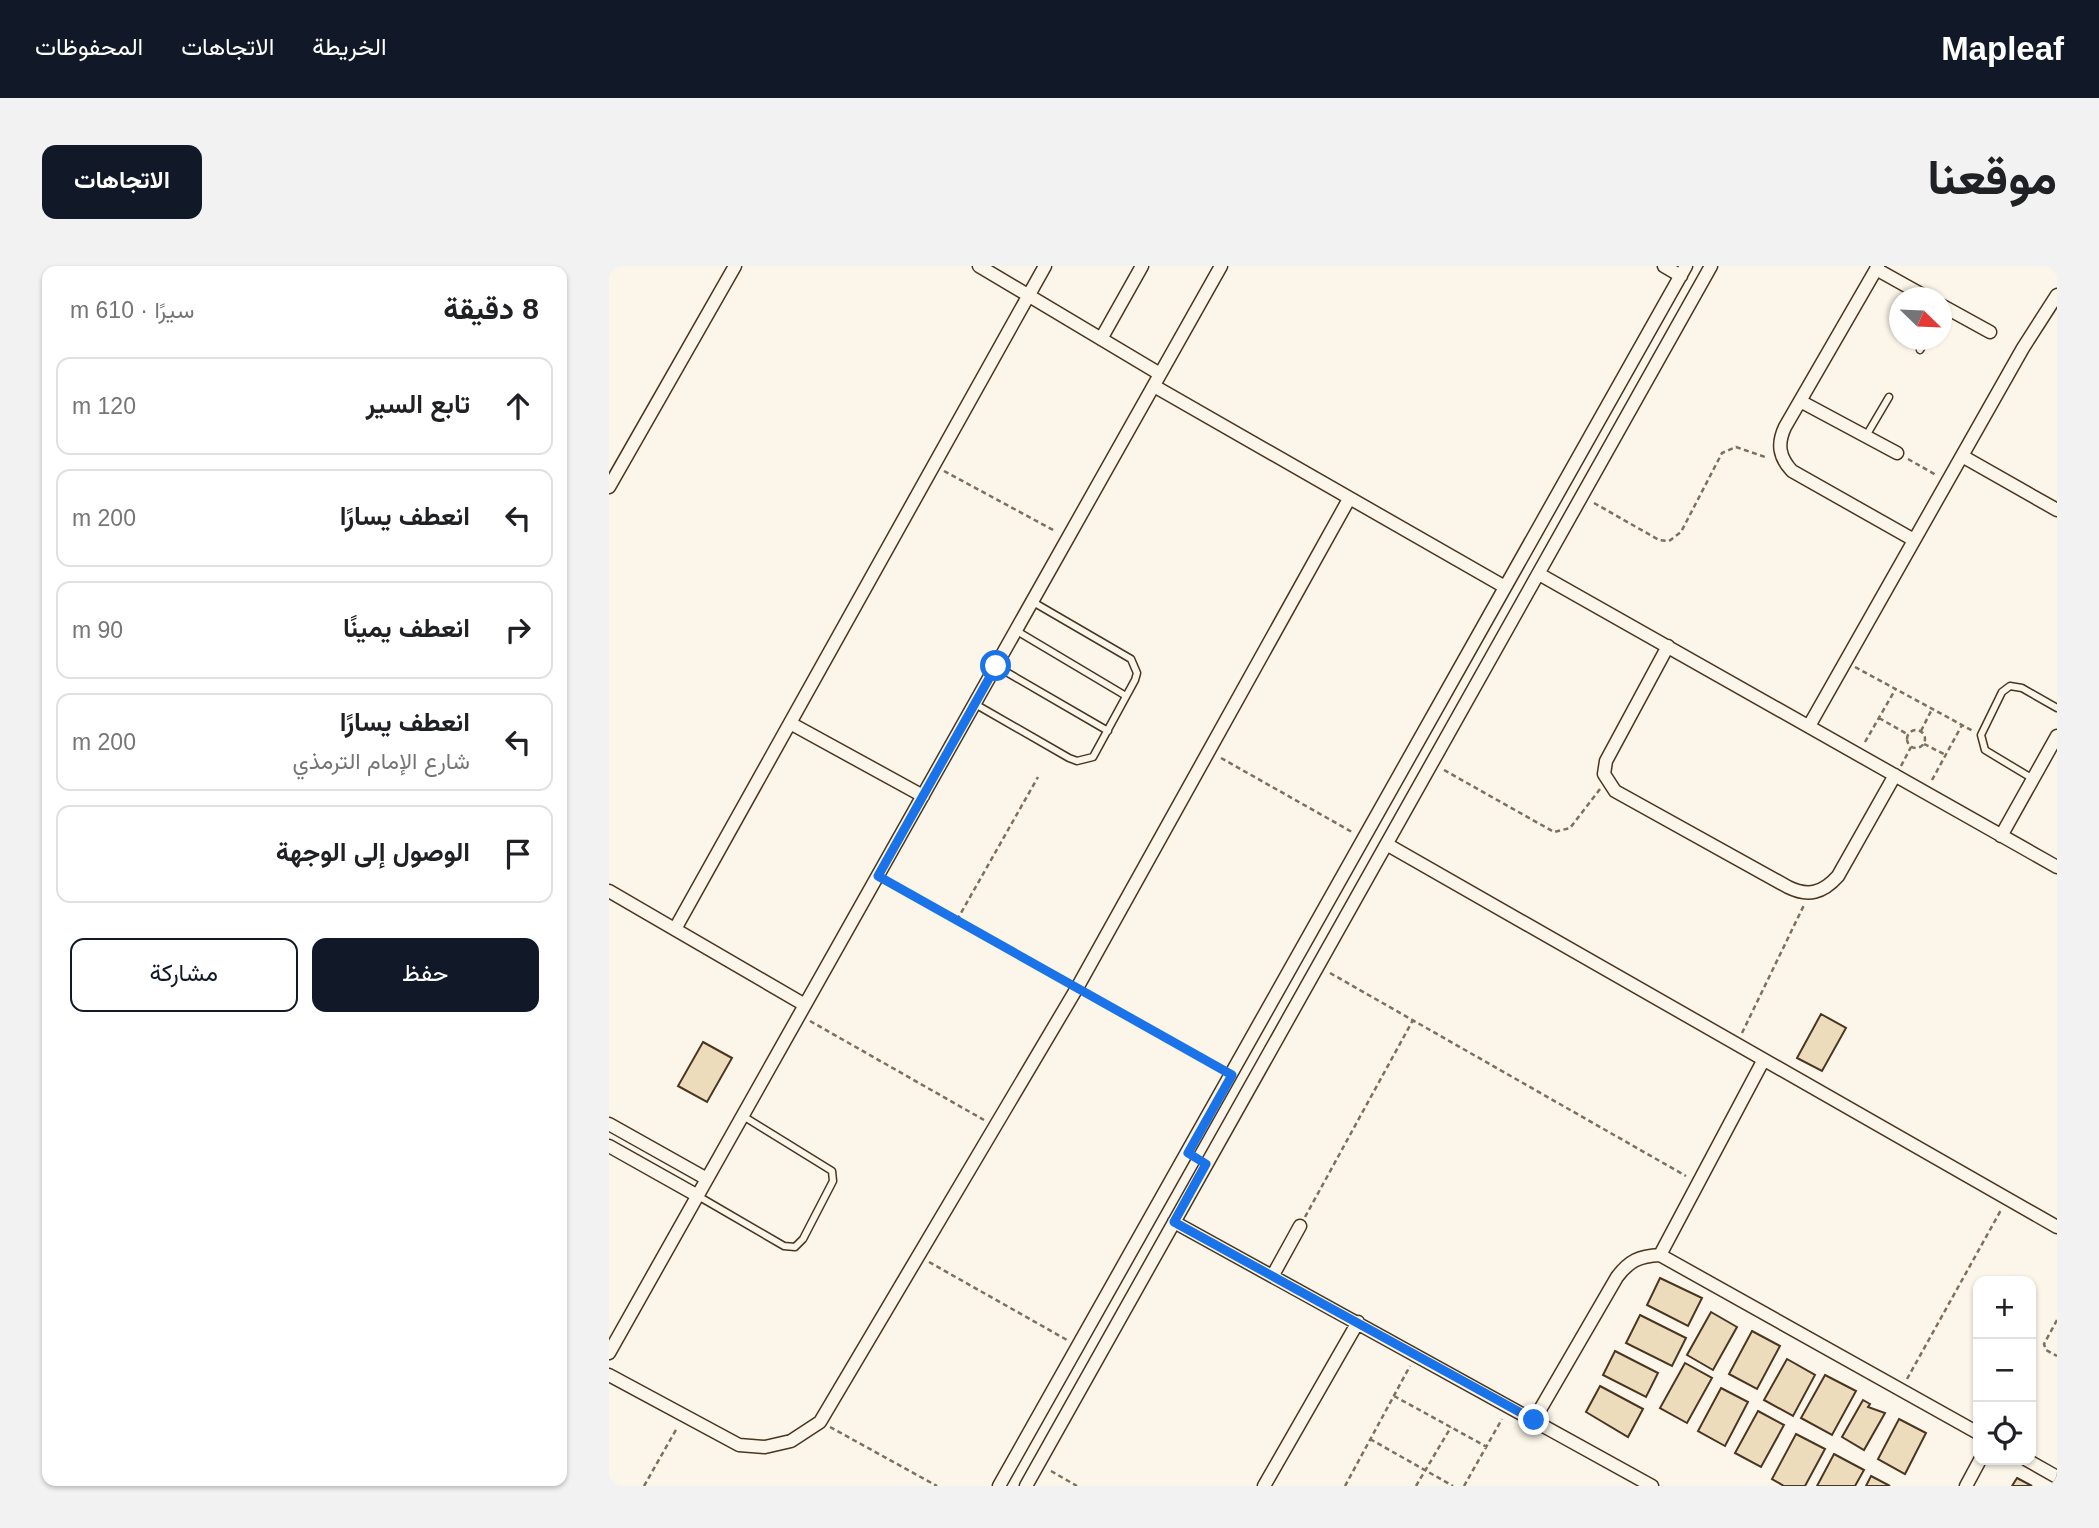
<!DOCTYPE html>
<html lang="ar">
<meta charset="utf-8">
<style>
:root{--surface:#fff;--page:#f2f2f2;--text:#202124;--muted:#757577;--line:#e0e0e0;--accent:#111827}
body{margin:0;font-family:Arial,Vazirmatn,sans-serif;background:var(--page);color:var(--text);direction:rtl}
.controls{position:absolute;right:21px;bottom:21px;display:grid;overflow:hidden;border-radius:14px;box-shadow:0 2px 5px #0004}
.controls button{width:63px;height:63px;display:grid;place-items:center;padding:0;border:0;border-bottom:2px solid var(--line);background:var(--surface);color:var(--text);font:35px sans-serif}
.compass{position:absolute;left:1280px;top:21px;width:63px;height:63px;border-radius:50%;background:var(--surface);box-shadow:0 2px 5px #0004;rotate:113deg}
.stop{position:absolute;width:21px;height:21px;margin:-16px;border:5px solid #1a73e8;border-radius:50%;background:#fff}
.stop.end{background:#1a73e8;border-color:#fff;box-shadow:0 2px 7px #0008}
.list{margin:0;padding:0;list-style:none}
h2{display:flex;justify-content:space-between;align-items:center;height:91px;margin:0;padding:0 28px;font-size:30px}
h2 small{font-size:23px;font-weight:400;color:var(--muted)}
.list li{display:grid;grid-template-columns:46px 1fr auto;gap:21px;align-items:center;box-sizing:border-box;height:98px;margin:0 14px 14px;padding:0 14px;border:2px solid var(--line);border-radius:14px}
.list b{display:block;font-size:26px;white-space:nowrap}
.list p{margin:0;font-size:23px;white-space:nowrap;color:var(--muted)}
.list em{font-size:23px;font-style:normal;color:var(--muted)}
.actions{display:flex;gap:14px;padding:21px 28px}
.actions a{flex:1;padding:16px 0;border:2px solid var(--accent);border-radius:14px;text-align:center;font-size:24px;color:var(--accent)}
.actions .main{background:var(--accent);color:#fff}
.icon{flex:none;width:38px;height:38px;fill:none;stroke:currentColor;stroke-width:2;stroke-linecap:round;stroke-linejoin:round}
.map{position:relative;flex:none;width:1448px;height:1220px;overflow:hidden;direction:ltr;border-radius:14px}
header{display:flex;align-items:center;gap:42px;box-sizing:border-box;height:98px;padding:0 35px;background:var(--accent);color:#fff}
header strong{font-size:33px}
nav{display:flex;gap:38px;margin-inline-start:auto;font-size:24px}
.intro{display:flex;align-items:center;justify-content:space-between;box-sizing:border-box;height:168px;padding:0 42px}
h1{margin:0;font-size:49px}
.button{padding:18px 32px;border-radius:14px;background:var(--accent);color:#fff;font-size:24px;font-weight:700}
main{display:flex;gap:42px;padding:0 42px}
aside{flex:1;background:var(--surface);border-radius:14px;box-shadow:0 2px 5px #0004}
.map>svg:first-child{display:block}
.building{fill:#ecdcbc;stroke:#4a3520;stroke-width:2}
.lines{fill:none;stroke-linecap:round;stroke-linejoin:round}
.lane-casing{stroke:#4a3520;stroke-width:9}
.street-casing{stroke:#4a3520;stroke-width:15}
.path{stroke:#7f6f5c;stroke-width:2.5;stroke-dasharray:5 3.5;stroke-linecap:butt}
.lane{stroke:#fbf6e9;stroke-width:6}
.street{stroke:#fbf6e9;stroke-width:12}
.route{stroke:#1a73e8;stroke-width:9}
</style>
<header>
<strong>Mapleaf</strong>
<nav><a>الخريطة</a><a>الاتجاهات</a><a>المحفوظات</a></nav>
</header>
<div class="intro"><h1>موقعنا</h1><a class="button">الاتجاهات</a></div>
<main>
<div class="map">
<svg width="1448" height="1220" viewBox="0 0 1448 1220">
<rect width="100%" height="100%" fill="#fbf6e9"/>
<path class="building" d="M1212,748l25,14 -24,43 -25,-13z
M94,776l29,16 -25,44 -29,-16z
M1051,1012l42,20 -14,28 -41,-21z
M1102,1046l26,15 -24,43 -26,-15z
M1031,1049l46,23 -14,28 -46,-23z
M1143,1065l28,15 -23,43 -28,-15z
M1006,1085l43,22 -12,24 -43,-22z
M1178,1093l28,16 -22,41 -29,-16z
M1076,1097l27,15 -25,45 -27,-15z
M1216,1109l31,16 -24,44 -31,-17z
M991,1120l43,23 -15,28 -42,-25z
M1112,1122l27,14 -23,44 -27,-15z
M1254,1134l7,4 -2,3 17,6 -21,37 -22,-13z
M1149,1145l26,14 -23,42 -26,-14z
M1290,1153l27,14 -21,41 -27,-15z
M1187,1168l29,15 -20,37h-21l-12,-7z
M1225,1188l30,16 -9,16h-38z
M1262,1210l19,10h-24z
M1408,1212l15,8h-20z"/>
<g class="lines">
<g class="lane-casing">
<path id="lane" d="M1311,84l6,-10
M1257,170l23,-39
M408,365l109,65
M387,400l112,65
M366,438l94,54 8,3 16,-4 42,-77 2,-7 -6,-14 -98,-57
M1424,513l-48,-29 -4,-15 21,-43 8,-6 12,2 35,20
M89,930l86,50 11,1 8,-8 30,-58 -1,-10 -89,-55"/>
</g>
<g class="street-casing">
<path id="street" d="M370,0l181,108
M1055,0l17,10
M1269,0l-93,161c-8,17 -6,30 7,44l122,69
M1267,3l52,29
M1332,39l49,27
M492,73l41,-73
M545,120l351,201
M1191,135l97,52
M1353,190l95,54
M0,221l126,-221
M930,308l518,293
M1059,380l-62,115 -2,13 11,17 173,96c20,10 35,6 50,-11l57,-101
M181,457l133,73
M1200,460l214,-378 34,-53
M1392,570l56,-100
M779,579l669,382
M0,625l196,114
M66,663l370,-663
M0,858l98,55
M0,880l89,50
M565,956l478,264
M1051,989l103,-194
M664,1009l27,-49
M0,1087l612,-1087
M0,1109l130,70 26,2 26,-6 29,-19 257,-434 272,-489
M925,1154l83,-143c12,-16 22,-21 43,-22l318,178
M1418,1194l30,17
M390,1220l687,-1220
M417,1220l685,-1220
M655,1220l94,-164
M1357,1220l14,-26"/>
</g>
<path class="path" d="M1299,193l28,16
M335,205l111,60
M985,237l65,37 10,1 12,-9 41,-79 14,-6 32,11
M1246,401l118,64
M1270,452l28,16
M1298 473a9 9 0 1 1 18 0a9 9 0 1 1-18 0Z
M1312,465l11,-22
M1256,476l30,-52
M1315,478l22,11
M612,492l131,74
M1292,500l10,-19
M835,504l110,62 16,-4 30,-39
M1323,514l30,-55
M281,617l177,100
M348,654l81,-143
M721,707l356,203
M479,729l132,73
M201,755l174,99
M1133,767l63,-130
M696,951l108,-197
M320,996l138,78
M1448,1054l-13,24 2,6 11,6
M1298,1113l94,-169
M785,1130l93,51
M221,1161l107,59
M761,1173l83,47
M442,1205l26,15
M35,1220l33,-58
M736,1220l65,-120
M807,1220l35,-59
M855,1220l38,-67"/>
<use href="#lane" class="lane"/>
<use href="#street" class="street"/>
</g>
<g class="lines">
<path class="route" d="M387,400l-118,210 354,199 -44,78 18,11 -32,58 360,198"/>
</g>
</svg>
<div class="controls">
<button>+</button>
<button>−</button>
<button><svg class="icon" aria-label="locate" viewBox="0 0 24 24"><circle cx="12" cy="12" r="6"/><path d="M12 2v4M12 18v4M2 12h4M18 12h4"/></svg></button>
</div>
<svg class="compass" viewBox="-18 -18 36 36"><path d="M0-13l5 13h-10z" fill="#e53935"/><path d="M0 13l5-13h-10z" fill="#757577"/></svg>
<div class="stop" style="left:387px;top:400px"></div>
<div class="stop end" style="left:925px;top:1154px"></div>
</div>
<aside>
<h2>8 دقيقة<small>سيرًا · 610 m</small></h2>
<ul class="list">
<li><svg class="icon" aria-label="ahead" viewBox="0 0 24 24"><path d="M12 20V5M6 11l6-6 6 6"/></svg><div><b>تابع السير</b></div><em>120 m</em></li>
<li><svg class="icon" aria-label="left" viewBox="0 0 24 24"><path d="M17 20v-9H6M10 6l-5 5 5 5"/></svg><div><b>انعطف يسارًا</b></div><em>200 m</em></li>
<li><svg class="icon" aria-label="right" viewBox="0 0 24 24"><path d="M7 20v-9h11M14 6l5 5-5 5"/></svg><div><b>انعطف يمينًا</b></div><em>90 m</em></li>
<li><svg class="icon" aria-label="left" viewBox="0 0 24 24"><path d="M17 20v-9H6M10 6l-5 5 5 5"/></svg><div><b>انعطف يسارًا</b><p>شارع الإمام الترمذي</p></div><em>200 m</em></li>
<li><svg class="icon" aria-label="arrive" viewBox="0 0 24 24"><path d="M6 21V4h12l-3 4 3 4H6"/></svg><div><b>الوصول إلى الوجهة</b></div></li>
</ul>
<div class="actions"><a class="main">حفظ</a><a>مشاركة</a></div>
</aside>
</main>
